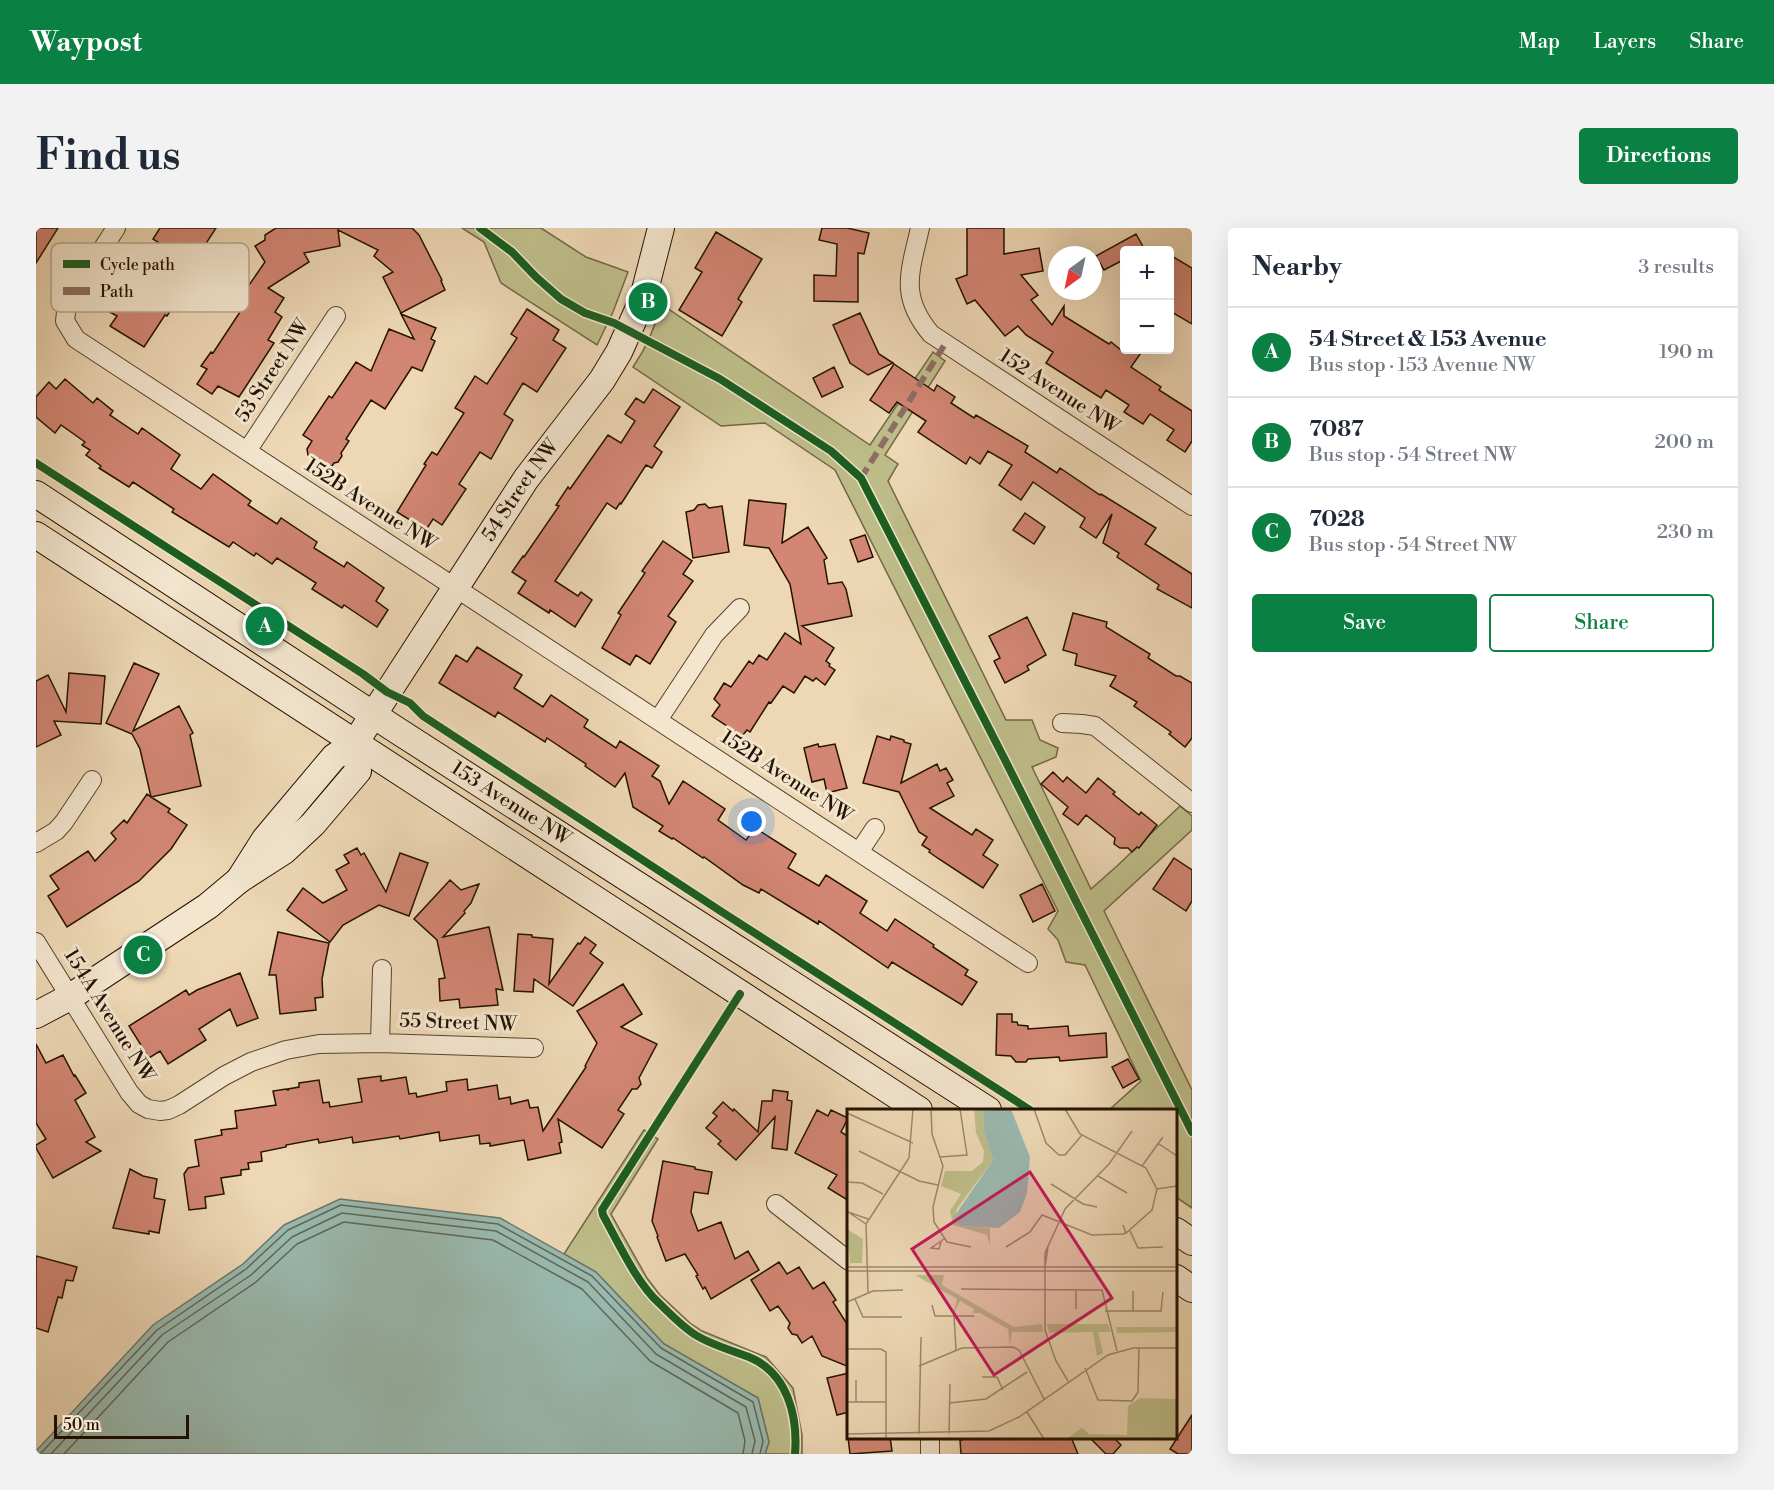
<!DOCTYPE html>
<meta charset="utf-8">
<style>
:root{--surface:#fff;--page:#f2f2f3;--text:#1f2937;--muted:#747a83;--line:#e0e1e3;--accent:#0b8043}
body{margin:0;font-family:"Libre Bodoni",serif;background:var(--page);color:var(--text)}
.controls{position:absolute;right:18px;top:18px;display:grid;overflow:hidden;border-radius:6px;box-shadow:0 6px 24px #0002}
.controls button{width:54px;height:54px;display:grid;place-items:center;padding:0;border:0;border-bottom:2px solid var(--line);background:var(--surface);color:var(--text);font:30px sans-serif}
.compass{position:absolute;left:1012px;top:18px;width:54px;height:54px;border-radius:50%;background:var(--surface);box-shadow:0 6px 24px #0002;rotate:213deg}
.scale{position:absolute;left:18px;bottom:15px;width:135px;box-sizing:border-box;padding-left:6px;border:3px solid #251201;border-top:0;font-size:16px;line-height:21px;white-space:nowrap;color:#251201;-webkit-text-stroke:4px #f3e5ce;paint-order:stroke}
.you{position:absolute;left:716px;top:594px;width:21px;height:21px;margin:-15px;border:4px solid #fff;border-radius:50%;background:#1a73e8;box-shadow:0 0 0 9px #1a73e833}
.badge{display:grid;place-items:center;width:39px;height:39px;border-radius:50%;background:var(--accent);color:#fff;font-size:20px;font-weight:700}
.pin{position:absolute;translate:-50% -50%;border:3px solid #fff;box-shadow:0 2px 6px #0006}
.list{margin:0;padding:0;list-style:none}
h2{display:flex;justify-content:space-between;align-items:center;height:78px;margin:0;padding:0 24px;font-size:26px}
h2 small{font-size:20px;font-weight:400;color:var(--muted)}
.list li{display:grid;grid-template-columns:39px 1fr auto;gap:18px;align-items:center;box-sizing:border-box;height:90px;padding:0 24px;border-top:2px solid var(--line)}
.list b{display:block;font-size:22px;white-space:nowrap}
.list p{margin:0;font-size:20px;white-space:nowrap;color:var(--muted)}
.list em{font-size:20px;font-style:normal;color:var(--muted)}
.actions{display:flex;gap:12px;padding:18px 24px}
.actions a{flex:1;padding:14px 0;border:2px solid var(--accent);border-radius:6px;text-align:center;font-size:21px;color:var(--accent)}
.actions .main{background:var(--accent);color:#fff}
.map{position:relative;flex:none;width:1156px;height:1226px;overflow:hidden;border-radius:6px}
header{display:flex;align-items:center;gap:36px;box-sizing:border-box;height:84px;padding:0 30px;background:var(--accent);color:#fff}
header strong{font-size:28px}
nav{display:flex;gap:33px;margin-inline-start:auto;font-size:21px}
.intro{display:flex;align-items:center;justify-content:space-between;box-sizing:border-box;height:144px;padding:0 36px}
h1{margin:0;font-size:42px}
.button{padding:15px 27px;border-radius:6px;background:var(--accent);color:#fff;font-size:21px;font-weight:700}
main{display:flex;gap:36px;padding:0 36px}
aside{flex:1;background:var(--surface);border-radius:6px;box-shadow:0 6px 24px #0002}
.map>svg:first-child{display:block}
.green{fill:#bebd89;stroke:#726845;stroke-width:1.5}
.water{fill:#99b9af;stroke:#6b7669;stroke-width:1.5}
.lines{fill:none;stroke-linecap:round;stroke-linejoin:round}
.shore{stroke:#5f6658;stroke-width:1.5}
.building{fill:#d28673;stroke:#251201;stroke-width:1.5}
.street-casing{stroke:#57432e;stroke-width:20}
.secondary-casing{stroke:#251201;stroke-width:28}
.street{stroke:#f3e5ce;stroke-width:18}
.secondary{stroke:#f3e5ce;stroke-width:26}
.quiet{stroke:#8d6e63;stroke-width:6;stroke-dasharray:12 6;stroke-linecap:butt}
.cycleway-casing{stroke:#f3e5ce;stroke-width:11}
.cycleway{stroke:#1b5e20;stroke-width:8}
.labels{text-anchor:middle;dominant-baseline:central;stroke-width:6;stroke-linejoin:round;paint-order:stroke}
.street-label{font-size:20px;fill:#251201;stroke:#f3e5ce}
.inset-road{fill:none;stroke:#9d886c;stroke-width:1.5}
.view{fill:#c2185b;fill-opacity:0.15;stroke:#c2185b;stroke-width:3}
.inset-edge{fill:none;stroke:#251201;stroke-width:3}
.key{fill:#f3e5ce;stroke:#b5a690;stroke-width:1.5}
.key-label{font-size:16px;fill:#251201}
</style>
<header>
<strong>Waypost</strong>
<nav><a>Map</a><a>Layers</a><a>Share</a></nav>
</header>
<div class="intro"><h1>Find us</h1><a class="button">Directions</a></div>
<main>
<div class="map">
<svg width="1156" height="1226" viewBox="0 0 1156 1226">
<rect width="100%" height="100%" fill="#edd7b4"/>
<filter id="stains"><feTurbulence type="fractalNoise" baseFrequency=".00333" numOctaves="4"/><feColorMatrix values="0 0 0 0 .2 0 0 0 0 .09 0 0 0 0 .02 0 0 0 .5 -.17"/></filter>
<radialGradient id="worn" r=".72"><stop offset=".6" stop-color="#630" stop-opacity="0"/><stop offset="1" stop-color="#630" stop-opacity=".3"/></radialGradient>
<path class="green" d="M426,0h79l45,29 42,15 -15,40 -16,33 -96,-62 -17,-41z
M625,76l209,141 63,-93 12,9 -60,94 13,9 -10,17 118,239h26l8,20 18,8 -2,9 -24,10 59,122 26,-23 63,-60 12,10v14l-88,81 88,179v118l-16,-11v-87h-67l32,-29 -56,-116 -19,-3 -8,-22 -10,-11 10,-18 -223,-441 -70,-47 -44,3 -88,-59c14,-20 22,-39 28,-63z
M608,902l14,9 -47,75 36,64 13,17 30,28 12,8 64,26 27,31 9,47v19h-37l4,-12 -11,-44 -94,-54 -68,-72 -32,-18z"/>
<path class="water" d="M304,971l160,19 96,54 68,72 94,54 11,44 -4,12h-729v-3l117,-126 90,-61 41,-39z"/>
<g class="lines">
<path class="shore" d="M4,1226l117,-124 89,-61 42,-39 53,-25 157,19 94,52 69,72 92,54 10,39 -3,13
M15,1226l111,-119 89,-60 41,-38 50,-24 154,18 92,51 68,72 90,53 9,34 -3,13
M28,1226l104,-112 88,-60 41,-38 47,-22 149,18 89,49 68,72 88,52 7,28 -2,13"/>
</g>
<path class="building" d="M0,0h22l-22,35z
M124,0h56l-35,54 6,3 -20,31 -2,-1 -21,32 -34,-21 7,-10 -11,-6 10,-14 22,13 12,-19 -11,-8 25,-36 -11,-7z
M240,0h136l7,7 23,45 -1,1 4,9 -44,23 -18,-36 10,-5 -19,-16 4,-6 -40,-20 2,16 -36,7 5,9 -41,26 16,10 -9,14 7,5 -14,23 6,3 -35,54 -21,-11 -6,8 -15,-10 10,-15 -6,-3 10,-14 2,1 27,-41 -6,-4 7,-11 -1,-3 4,-6h3l18,-26 -10,-16 10,-6v-5z
M786,0h25l22,5 -5,21 -6,-1v49l-44,-1v-26l22,1 1,-32 -18,-4z
M931,0h37v26l35,-6 4,23 -22,4 17,20 -7,5 21,25 12,-19v10l45,28 2,-2 10,8h22l-12,17 30,20 -2,3 33,21v30l-7,11 -18,-12 7,-10 -24,-16 -7,10 -19,-12 5,-7 -23,-15 -5,8 -55,-35 7,-11 -27,-17 -8,-9 -13,10 -30,-36 -8,4 -11,-25 11,-4z
M680,4l46,27 -24,40 4,3 -20,34 -43,-26 23,-38 -7,-4z
M1100,6l9,16h-20v9l-21,11 -8,-14z
M1134,27l22,13v56l-22,-13z
M491,81l32,21 -6,10 13,8 -29,44 -14,-9 -19,31 9,6 -22,39 -11,-7 -21,32 7,5 -24,36 -9,-6 -7,11 -29,-18 29,-47 -2,-1 8,-12 5,3 27,-42 -9,-5 20,-32 12,8 30,-46 -6,-4z
M824,85l19,41 14,9 -25,12 -18,-12 -17,-38z
M365,86l35,14 -5,11 4,2 -13,30 -10,-4 -27,42 -14,-9 -25,39 3,2 -8,12 1,3 -4,6 -4,1 -4,6 -22,-14 -1,-6 5,-8 -9,-6 26,-39 3,2 24,-36 15,9 18,-42 25,10z
M858,136l40,27 3,-6 18,12 -4,6 23,15 2,-3 52,31 -3,6 32,21 3,-5 40,27 1,-1 55,34 -11,16 47,30v34l-35,-19 2,-4 -42,-28 2,-4 -16,-10 9,-29 -16,24 -16,-11 5,-9 -52,-36 -12,18 -22,-15 13,-20 -24,-14 -8,13 -10,-7 -4,7 -48,-32 8,-11 -29,-19 -8,11 -19,-13z
M798,139l9,20 -21,10 -9,-19z
M29,151l28,24 4,-5 16,13 -3,4 28,19 4,-6 38,27 -9,14 30,20 12,-15 38,27 -3,4 29,19 4,-6 36,24 -3,6 30,19 3,-5 37,26 -8,13 12,9 -11,17 -33,-22 -2,3 -30,-19 4,-6 -39,-25 -5,6 -16,-11 -2,3 -21,-14 -4,5 -57,-35 2,-3 -41,-27 -4,5 -30,-19 2,-2 -15,-11 4,-5 -8,-5 3,-3 -24,-17 -6,8 -19,-16v-20l13,-15 7,7z
M617,161l27,18 -26,39 8,6 -10,16 -6,-3 -25,39 -1,-1 -4,6 -9,-6 -52,78 23,15 3,-4 11,8 -17,27 -25,-17 -1,3 -31,-20 8,-12 -14,-9 11,-16 1,1 35,-51 -3,-1 12,-18 2,2 38,-54 13,8 14,-22 -10,-7 11,-16 8,5z
M713,272l37,4 -4,39 26,-16 19,31 -3,2 4,24 14,-2 4,7 6,27 -50,10 32,22 -8,13 4,3 -1,2 6,4 -10,15 -9,-7 -3,3 -8,-5 -11,17 -11,-7 -12,17 -2,-1 -19,30 -3,-2 -5,6 -30,-20 8,-11 -6,-6 10,-16 7,4 18,-26 4,3 6,-9 8,5 18,-27 16,11 -11,-60 -21,-36 -25,-3z
M669,276l4,4 13,-2 7,46 -36,6 -7,-46 8,-2 4,-5z
M989,285l20,14 -11,17 -21,-14z
M829,307l8,22 -15,5 -8,-22z
M627,313l29,20 -9,13 10,7 -25,35 8,6 -26,42 -14,-9 -6,10 -28,-17 19,-33 -3,-2 27,-40 -3,-2z
M1037,385l34,9 -1,5 44,27 -2,4 28,18h4l12,7v55l-7,9 -16,-13 2,-2 -37,-26 3,-4 -27,-16 6,-10 -41,-11 2,-11 -14,-4z
M991,389l19,38 -19,11 2,4 -24,13 -11,-22 6,-3 -11,-22z
M441,419l45,28 -8,13 29,19 8,-12 37,25 -4,7 32,21 4,-7 39,25 -7,10 8,5 9,23 14,-23 42,28 -7,11 28,20 9,-12 41,26 -8,14 31,18 7,-11 41,26 -7,12 27,18 8,-12 39,26 -1,2 35,23 -3,5 12,7 -15,23 -70,-43 -4,6 -69,-47 -1,3 -57,-35 -2,4 -16,-8 -39,-28 -1,1 -30,-20 -1,1 -13,-8 4,-5 -30,-19 -8,-34 -10,14 -30,-21 1,-2 -39,-26 -2,4 -47,-30 -3,5 -56,-34 17,-28 11,7z
M98,435l25,11 -26,57 46,-25 14,27 -3,2 11,51 -50,11 19,12 -2,3 19,13 -16,24 -32,32 -72,46 -19,-31 11,-7 -9,-13 38,-25 7,10 21,-22 -5,-6 13,-13 3,3 20,-29 4,3 -11,-48 -8,-15 -26,-11z
M33,445l36,3 -4,48 -47,-3 7,14 -25,12v-66l12,-6 18,37z
M841,508l13,4 1,-4 13,4v2l7,2 -10,39 36,-19 3,7 6,-3 7,12 -6,3 7,13 -24,12 42,27 4,-6 17,11 -10,15 15,10 -15,23 -44,-29 -10,-7 1,-2 -8,-5 5,-8 -8,-5 -20,-40 -36,-9z
M782,516l1,3 16,-3 12,44 -20,5 -3,-14 -12,3 -8,-34z
M1017,544l10,10 4,-5 19,16 12,-15 17,14 -2,2 26,21 2,-3 16,13 -18,23 -2,-1 -5,5 -4,-4h-8l-6,-4 1,-6 -29,-23 -8,10 -15,-11 5,-7 -27,-23z
M321,620l4,7 3,-2 22,39 14,-39 28,10 -19,53 -30,-11 -36,20 -13,17 -43,-32 16,-22 20,15 24,-13 -11,-20 13,-7 -5,-8z
M1138,630l18,12v31l-6,10 -33,-22z
M414,652l11,10 18,-6 -8,19 -7,8 1,2 -22,24 46,-10 14,63 -7,-1 2,16 -38,3 -1,-9 -19,2 -1,-22 6,-1 -8,-38 -23,-21z
M1006,656l13,27 -22,11 -13,-27z
M242,704l51,11 -7,36 1,18 -8,1 1,12 -36,4 -4,-39h-7z
M482,706l14,1v2l21,2 -4,45 29,-41 2,1 5,-7 11,8 -6,8 13,10 -30,43 -39,-27 -1,13 -19,-1z
M204,745l18,45 -21,8 -7,-17 -31,20 7,11 -38,24 -8,-13 -11,7 -20,-32 57,-36 3,5 8,-5z
M587,756l19,30 -21,13 36,17 -18,34 2,6 -4,5h-5l-14,21 6,4 -22,34 -44,-29 4,23 -3,1 2,10 -33,7 -4,-20 -34,6v-3l-10,1 -1,-9 -39,6 -1,-9 -39,7 -1,-3 -46,7 -1,-6 -33,6 -1,-4 -32,6v2l-25,5 1,9 -14,2 1,6 -8,1v5l-20,3 3,16 -19,3 1,11 -17,2 -5,-36 4,-6 11,-2 -4,-26 27,-5 -1,-5 16,-2 -2,-17 41,-6 -3,-14 13,-2 2,1v-1l11,-2v-4l20,-3 4,23 6,-1 1,5 32,-5 -4,-23 23,-3v5l25,-4 3,17 7,-1 1,4 30,-6 -1,-9 21,-3 1,11 29,-5 2,14 11,-2 1,7 17,-4 2,8 8,-1 5,24 43,-64 -1,-1 12,-23 -20,-32z
M961,786h15v8h5l1,3 10,1v3l40,-3 1,10 37,-3 1,24 -47,4 -1,-4 -31,2 -2,3h-10l-5,-6 -15,-1z
M0,816l10,19 17,-8 11,21 1,-1 11,18 -11,7 20,37 -9,5 15,9 -48,27 -17,-30v-3l10,-6 -10,-16z
M1092,831l11,20 -16,9 -11,-21z
M737,862l15,2 -1,8 5,1 -5,49 -15,-2 3,-31 -39,43 -18,-16 3,-3 -15,-13 11,-12 -4,-3 10,-11 10,9 1,-2 24,23 4,-31h10z
M781,882l11,6 3,-6 17,8 -7,14 8,5v64l-21,-13 9,-13 -42,-22z
M627,933l32,6v2l17,3 -4,22 -14,-2 -3,20 7,19 23,-9 14,37 13,-8 11,19 -48,29 -6,-12 -2,2 -7,-13 2,-1 -13,-21 -19,7 -9,-24 1,-1 -6,-15z
M94,941l13,7 14,3 -3,19 11,2 -6,33 -10,-2v3l-36,-6z
M0,1028l41,11 -4,14 -7,-1 -4,18 -4,-1 -10,35 -12,-4z
M743,1034l8,12 12,-7 14,22 11,-7 12,18 -3,2 16,25v40l-27,-11 -10,-20 -10,7 -5,-8 -5,-1 -4,-6 2,-5 -12,-17 -8,5 -19,-31z
M813,1145v39l-12,3 -10,-37z
M1156,1187v39h-14l-8,-5z
M812,1209h42l2,14 -42,3z
M1035,1209l7,17h-117l-1,-14h2v-2l7,-1z
M1053,1209h24l8,8 -8,9h-7z"/>
<g class="lines">
<g class="street-casing">
<path id="street" d="M80,0l-43,66 -7,18 -1,9 11,18 952,624
M884,0c-10,44 -21,68 11,106l261,172
M211,223l89,-135
M622,492l56,-85 26,-27
M1026,495l20,1 13,2 97,77
M0,615l20,-12 8,-9 28,-42
M823,624l16,-24
M0,714l93,150 10,12 9,5 12,2 8,-1 11,-5 45,-29 27,-14 35,-12 33,-6 61,-1 154,5
M344,815l2,-74
M740,976l73,57
M894,1210v16"/>
</g>
<g class="secondary-casing">
<g id="secondary">
<path id="s1" d="M0,266l362,237 590,379"/>
<path d="M0,307l883,575"/>
<path id="s2" d="M203,652l26,-41 69,-82 21,-14 171,-264 56,-73 20,-26 17,-28 18,-40 8,-22 16,-62"/>
<path d="M0,787l34,-18 138,-91 31,-26 45,-29 29,-27 45,-53 -3,-28"/>
<path d="M1140,1003l16,11"/>
<path d="M1140,1050l16,11"/>
</g>
</g>
<use href="#street" class="street"/>
<use href="#secondary" class="secondary"/>
<path class="quiet" d="M825,250l84,-134"/>
<g class="cycleway-casing">
<path id="cycleway" d="M444,0l32,24 24,25 25,22 24,14 29,10 106,56 111,72 30,27 143,280 188,374
M0,235l327,211 24,18 23,11 13,13 299,196 308,198
M704,766l-138,216 1,5c15,27 34,69 57,89 10,10 22,22 34,30 17,11 37,16 55,23 39,16 49,60 46,97"/>
</g>
<use href="#cycleway" class="cycleway"/>
</g>
<g class="labels">
<g class="street-label">
<text transform="translate(237 143) rotate(-57)">53 Street NW</text>
<text transform="translate(1023 164) rotate(33)">152 Avenue NW</text>
<text stroke="none"><textPath href="#s2" startOffset="483">54 Street NW</textPath></text>
<text transform="translate(334 277) rotate(33)">152B Avenue NW</text>
<text transform="translate(750 549) rotate(33)">152B Avenue NW</text>
<text stroke="none"><textPath href="#s1" startOffset="567">153 Avenue NW</textPath></text>
<text transform="translate(73 788) rotate(58)">154A Avenue NW</text>
<text transform="translate(422 795) rotate(2)">55 Street NW</text>
</g>
</g>
<g transform="translate(811 881)">
<rect width="330" height="330" fill="#edd7b4"/>
<path d="M127,0h9l1,22 9,29 -37,50 4,16 30,2v18l-3,-11 -34,-10 -3,-14 11,-17 -20,-8 4,-15h27l11,-9 1,-11 -8,-18zM0,120l16,10 -1,24h-12zM68,166h29l-2,10 72,42 28,-3 1,8h-31l-2,13 -2,-16 -28,-16h-7l1,-4 -14,-8 -7,14 4,-16zM200,215h61l3,8h-13l5,21 -6,3 -4,-24 -44,1zM269,218h61v5l-60,1zM293,289l37,1v40h-111l16,-11 7,6 38,1 1,-29z" fill="#bebd89"/>
<path d="M136,0h28l19,48 -3,36 -7,19 -21,16 -39,-2 -6,-9 39,-57 -9,-29z" fill="#99b9af"/>
<path class="inset-road" d="M84,0l1,25 11,32 -10,41 1,15 13,20 24,5M187,0l12,34 13,12h6l17,-20M218,0l15,25 66,34 11,21 20,-3M0,4l66,30M312,35l18,12M12,42l60,30 19,4M93,48l27,-2 -7,-46M295,57l21,-29M251,67l29,17M0,73l15,1 21,11M204,75l32,20 14,3M19,115l-18,-12 20,7M283,122l8,17 25,-1M279,124l26,-23 5,-21M94,133l-2,7 -8,-1 13,-9M159,138l24,-15 12,-17 50,20 31,-1 3,-1 -3,-8M0,158h330M198,158l3,-20M0,162h330M114,180l141,1 15,61M21,183l-2,-68 43,-66 4,-49M8,190l8,18h39M0,193l26,-11 30,-1M85,196l3,11h39M229,200v-20M258,202h56l2,-19M286,202v-20M107,207l2,34M0,240h34l5,3v87M72,257l43,-18 51,-1 6,3 25,49M238,259l13,32 34,1 6,-9 1,-44M135,268h15l6,13M9,271v22M221,272l-12,-20 -11,-31v-77l20,-44 44,-45 23,-33M0,293h39M102,294l37,-4 41,-27M180,303l17,27M0,325l142,-3 30,-14 89,-62 25,-7h44M72,325l2,-97M102,325l1,-50"/>
<path class="view" d="M183,63l82,126 -118,77 -82,-126z"/>
<rect width="330" height="330" class="inset-edge"/>
</g>
<rect x="15" y="15" width="198" height="69" rx="9" class="key"/>
<rect x="27" y="32" width="27" height="8" fill="#1b5e20"/>
<rect x="27" y="59" width="27" height="8" fill="#8d6e63"/>
<g class="key-label">
<text x="64" y="42">Cycle path</text>
<text x="64" y="69">Path</text>
</g>
<rect width="100%" height="100%" filter="url(#stains)"/>
<rect width="100%" height="100%" fill="url(#worn)"/>
</svg>
<div class="controls">
<button>+</button>
<button>−</button>
</div>
<svg class="compass" viewBox="-18 -18 36 36"><path d="M0-13l5 13h-10z" fill="#e53935"/><path d="M0 13l5-13h-10z" fill="#747a83"/></svg>
<div class="scale">50 m</div>
<div class="you"></div>
<div class="pin badge" style="left:229px;top:398px">A</div>
<div class="pin badge" style="left:612px;top:74px">B</div>
<div class="pin badge" style="left:107px;top:727px">C</div>
</div>
<aside>
<h2>Nearby<small>3 results</small></h2>
<ul class="list">
<li><span class="badge">A</span><div><b>54 Street &amp; 153 Avenue</b><p>Bus stop · 153 Avenue NW</p></div><em>190 m</em></li>
<li><span class="badge">B</span><div><b>7087</b><p>Bus stop · 54 Street NW</p></div><em>200 m</em></li>
<li><span class="badge">C</span><div><b>7028</b><p>Bus stop · 54 Street NW</p></div><em>230 m</em></li>
</ul>
<div class="actions"><a class="main">Save</a><a>Share</a></div>
</aside>
</main>
